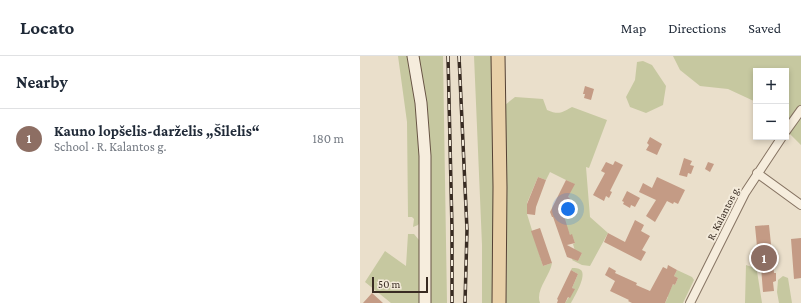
<!DOCTYPE html>
<meta charset="utf-8">
<style>
:root{--surface:#fff;--page:#f2f2f3;--text:#1f2937;--muted:#747a83;--line:#e0e1e3;--accent:#8e373e}
body{margin:0;font-family:"Crimson Pro",serif;background:var(--page);color:var(--text)}
.controls{position:absolute;right:12px;top:12px;display:grid;overflow:hidden;border-radius:0px;box-shadow:0 2px 6px #0003}
.controls button{width:36px;height:36px;display:grid;place-items:center;padding:0;border:0;border-bottom:1px solid var(--line);background:var(--surface);color:var(--text);font:20px sans-serif}
.scale{position:absolute;left:12px;bottom:10px;width:56px;box-sizing:border-box;padding-left:4px;border:2px solid #382b22;border-top:0;font-size:11px;line-height:14px;white-space:nowrap;color:#382b22;-webkit-text-stroke:3px #f3eada;paint-order:stroke}
.you{position:absolute;left:208px;top:153px;width:14px;height:14px;margin:-10px;border:3px solid #fff;border-radius:50%;background:#1a73e8;box-shadow:0 0 0 6px #1a73e833}
.badge{display:grid;place-items:center;width:26px;height:26px;border-radius:50%;background:var(--accent);color:#fff;font-size:13px;font-weight:700}
.pin{position:absolute;translate:-50% -50%;border:2px solid #fff;box-shadow:0 1px 4px #0006}
.list{margin:0;padding:0;list-style:none}
h2{display:flex;justify-content:space-between;align-items:center;height:52px;margin:0;padding:0 16px;font-size:17px}
h2 small{font-size:13px;font-weight:400;color:var(--muted)}
.list li{display:grid;grid-template-columns:26px 1fr auto;gap:12px;align-items:center;box-sizing:border-box;height:60px;padding:0 16px;border-top:1px solid var(--line)}
.list b{display:block;font-size:15px;white-space:nowrap}
.list p{margin:0;font-size:13px;white-space:nowrap;color:var(--muted)}
.list em{font-size:13px;font-style:normal;color:var(--muted)}
.map{position:relative;flex:none;width:441px;height:247px;overflow:hidden}
header{display:flex;align-items:center;gap:24px;box-sizing:border-box;height:56px;padding:0 20px;background:var(--surface);border-bottom:1px solid var(--line)}
header strong{font-size:19px}
nav{display:flex;gap:22px;margin-inline-start:auto;font-size:14px}
main{display:flex}
aside{flex:1;background:var(--surface)}
.map>svg:first-child{display:block}
.green{fill:#c6c8a0}
.building{fill:#c49b85}
.lines{fill:none;stroke-linecap:round;stroke-linejoin:round}
.street-casing{stroke:#857261;stroke-width:10}
.secondary-casing{stroke:#675344;stroke-width:13}
.primary-casing{stroke:#544134;stroke-width:15}
.street{stroke:#f6eddd;stroke-width:8}
.secondary{stroke:#f6eddd;stroke-width:11}
.primary{stroke:#e8d0a8;stroke-width:13}
.rail-casing{stroke:#382b22;stroke-width:3.5}
.rail{stroke:#f3eada;stroke-width:2;stroke-dasharray:6;stroke-linecap:butt}
.labels{text-anchor:middle;dominant-baseline:central;stroke-width:4;stroke-linejoin:round;paint-order:stroke}
.street-label{font-size:11px;fill:#382b22;stroke:#f3eada}
</style>
<header>
<strong>Locato</strong>
<nav><a>Map</a><a>Directions</a><a>Saved</a></nav>
</header>
<main>
<aside>
<h2>Nearby<small></small></h2>
<ul class="list">
<li><span class="badge" style="background:#8d6e63">1</span><div><b>Kauno lopšelis-darželis „Šilelis“</b><p>School · R. Kalantos g.</p></div><em>180 m</em></li>
</ul>
</aside>
<div class="map">
<svg width="441" height="247" viewBox="0 0 441 247">
<rect width="100%" height="100%" fill="#eadfcb"/>
<path class="green" d="M38,0h9l10,57 2,26 1,83 -2,3 -5,2 1,-8 -2,-2h-4l-1,-95z
M57,0h26l4,247h-17z
M114,0h17l5,131 -2,116h-12v-58z
M313,0h128v89l-15,-15v-59h-30v31l-28,-13 -28,-3 -20,-16z
M283,5l9,4 14,21 -3,19 -17,8 -16,-6 -4,-10 9,-17 2,-18z
M155,41l28,2 4,11c12,5 14,3 25,-3l35,13 -18,48 -3,-1 4,50 18,16 -18,33 -8,-1 -10,-5 1,-2 5,3 4,-8 -7,-2 -2,-7 2,-1 -3,-8h-2l-9,-22 5,-5 4,-10 -2,-1 6,-13 -24,-12 -4,8 -8,-3 -11,26v11l16,52 9,-3c-2,13 -17,27 -12,40h-34l1,-48 -2,-150z
M48,178h6l5,6v63h-28l-26,-21 20,-31 21,15z
M386,209l9,3 2,3 5,32h-17z
M212,212c3,0 6,0 9,2 6,6 -7,27 -10,33h-6l9,-14 -2,-1 6,-14 -7,-4z
M317,214l15,7 2,3 -11,23h-18l3,-6 -3,-2 5,-5 3,-6 2,1 3,-7 -4,-2z
M423,220l5,2 4,25h-13l-2,-11 1,-12z"/>
<path class="building" d="M225,30l9,3 -3,11 -7,-2 1,-4h-2z
M290,81l12,7 -5,11 -11,-5 3,-5 -2,-2z
M324,102l8,3 -2,4 4,1 -3,8 -3,-1 -1,4 -8,-2z
M255,105l8,4 -13,26 2,1 -3,6 -3,-2 -2,5 -11,-6 12,-22 -4,-2 5,-9 7,3z
M348,106l6,2 -4,8 -5,-3z
M178,121l8,3 -10,27 -1,8 -8,-1v-10z
M297,121l28,13 -7,14 -4,-2 -1,2 -6,-3 -12,21 -9,-6 10,-16 -17,-8 4,-9 9,5z
M206,124l9,4 -7,13 2,1 -7,15 7,22 2,-1 3,9 -8,2 15,8 -4,8 -11,-4 -14,-40h-1l-2,-5z
M267,135l13,7 -5,9 -4,-2 -1,3 -7,-4 1,-2 -2,-1z
M275,164l9,5 -3,6 9,5 -8,14 4,2 -5,9 -37,-19 4,-9 17,9z
M409,169l5,48h2v8l-3,1 1,9 -11,1 -2,-25h-2l-4,-41z
M180,172l12,35 -9,3 -12,-35z
M441,182v40l-7,1 -3,-40z
M308,209l9,5 -3,6 4,2 -3,7 -2,-1 -8,19h-33l-4,-2 1,-1 -19,-9 5,-10 -10,-6 4,-8 7,4 -1,2 22,10 -1,2 14,6 13,-24 4,2z
M211,214l7,4 -6,14 3,1 -5,9 -2,-1 -3,6h-8l1,-3 -1,-1z
M12,237l11,10h-20z"/>
<g class="lines">
<g class="street-casing">
<path id="street" d="M426,75l15,-21
M397,117l44,32
M330,247l55,-110 37,-56"/>
</g>
<g class="secondary-casing">
<path id="secondary" d="M53,0l8,47 4,53v147"/>
</g>
<g class="primary-casing">
<path id="primary" d="M138,0l2,131 -1,116"/>
</g>
<use href="#street" class="street"/>
<use href="#secondary" class="secondary"/>
<use href="#primary" class="primary"/>
<g class="rail-casing">
<path id="rail" d="M88,0l4,173v74
M99,0l8,174 -2,73"/>
</g>
<use href="#rail" class="rail"/>
</g>
<g class="labels">
<g class="street-label">
<text transform="translate(363 157) rotate(-63)">R. Kalantos g.</text>
</g>
</g>
</svg>
<div class="controls">
<button>+</button>
<button>−</button>
</div>
<div class="scale">50 m</div>
<div class="you"></div>
<div class="pin badge" style="left:404px;top:202px;background:#8d6e63">1</div>
</div>
</main>
